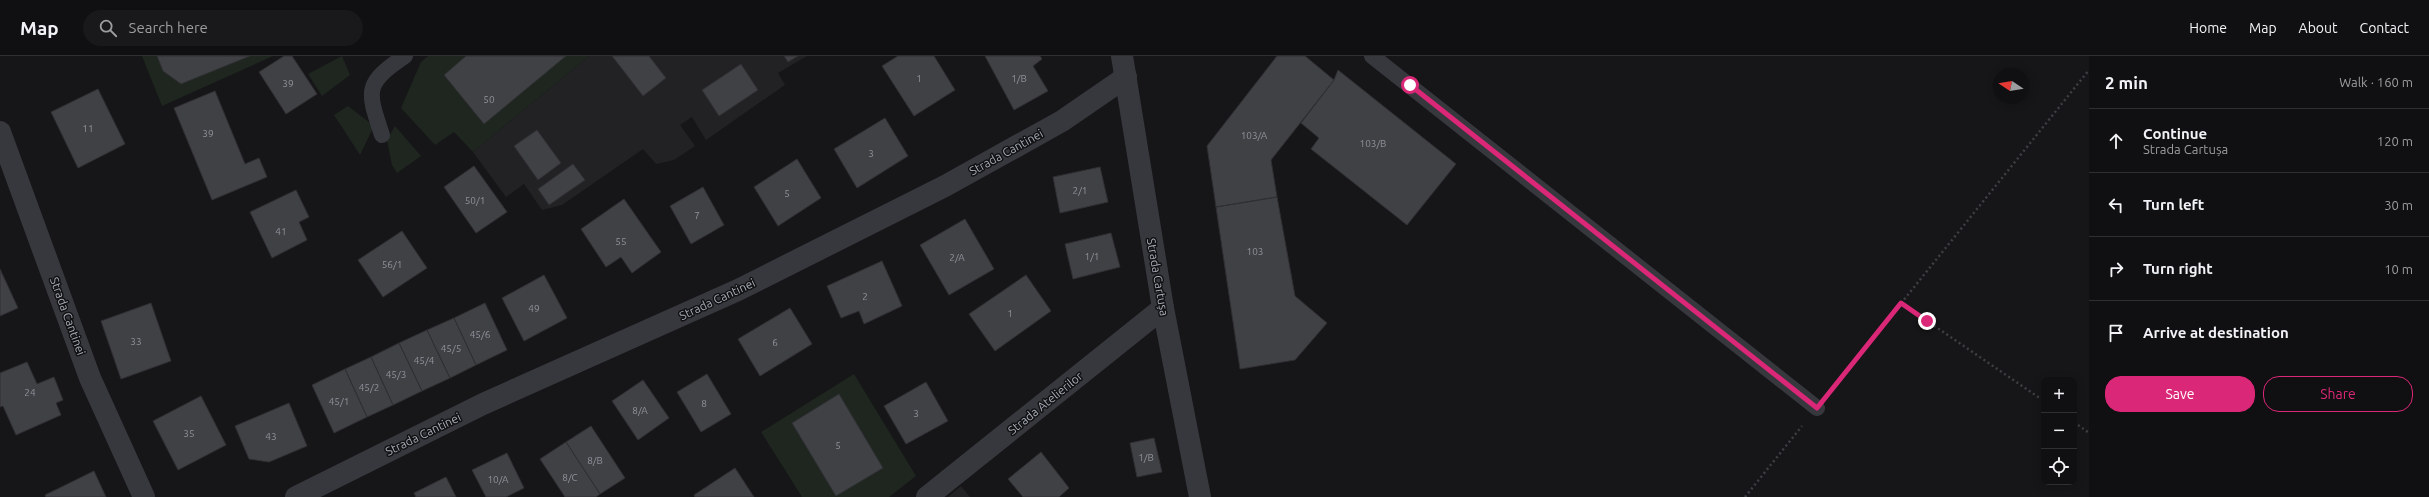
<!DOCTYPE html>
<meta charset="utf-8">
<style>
:root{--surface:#101012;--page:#19191b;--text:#f1f3f6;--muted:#9c9d9f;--line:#303032;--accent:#db2777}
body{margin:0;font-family:Ubuntu,sans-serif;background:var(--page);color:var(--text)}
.controls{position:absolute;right:12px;bottom:12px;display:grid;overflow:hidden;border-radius:8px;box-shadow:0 2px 10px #0003}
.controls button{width:36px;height:36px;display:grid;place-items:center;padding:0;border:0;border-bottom:1px solid var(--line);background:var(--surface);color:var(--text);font:20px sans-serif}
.compass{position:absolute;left:1993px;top:12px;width:36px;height:36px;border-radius:50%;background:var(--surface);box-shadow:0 2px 10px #0003;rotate:282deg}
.stop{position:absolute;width:12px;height:12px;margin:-9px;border:3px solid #db2777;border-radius:50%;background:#fff}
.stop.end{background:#db2777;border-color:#fff;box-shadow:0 1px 4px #0008}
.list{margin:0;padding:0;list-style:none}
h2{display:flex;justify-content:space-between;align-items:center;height:52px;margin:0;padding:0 16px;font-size:17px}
h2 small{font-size:13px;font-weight:400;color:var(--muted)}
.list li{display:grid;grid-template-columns:26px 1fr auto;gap:12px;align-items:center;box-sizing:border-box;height:64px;padding:0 16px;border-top:1px solid var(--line)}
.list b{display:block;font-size:15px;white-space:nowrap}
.list p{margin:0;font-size:13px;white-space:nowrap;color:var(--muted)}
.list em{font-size:13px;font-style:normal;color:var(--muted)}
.actions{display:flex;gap:8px;padding:12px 16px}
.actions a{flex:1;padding:9px 0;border:1px solid var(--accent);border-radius:16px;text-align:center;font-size:14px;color:var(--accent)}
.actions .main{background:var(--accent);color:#fff}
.icon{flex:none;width:22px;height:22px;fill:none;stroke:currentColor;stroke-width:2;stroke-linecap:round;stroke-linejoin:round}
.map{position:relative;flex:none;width:2089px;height:441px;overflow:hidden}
header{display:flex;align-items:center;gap:24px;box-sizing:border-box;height:56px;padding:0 20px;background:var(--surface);border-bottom:1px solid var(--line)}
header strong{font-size:19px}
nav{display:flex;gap:22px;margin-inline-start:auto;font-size:14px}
.search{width:280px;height:36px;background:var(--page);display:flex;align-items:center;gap:10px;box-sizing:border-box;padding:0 14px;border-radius:22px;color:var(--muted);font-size:15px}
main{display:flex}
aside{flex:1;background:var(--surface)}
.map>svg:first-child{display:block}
.built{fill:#222225}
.green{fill:#1e261f}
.building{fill:#404145;stroke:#303034}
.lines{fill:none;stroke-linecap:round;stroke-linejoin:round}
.path{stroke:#3d3f44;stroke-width:2.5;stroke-dasharray:2 3;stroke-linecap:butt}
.service{stroke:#37383d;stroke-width:16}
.minor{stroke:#37383d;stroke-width:22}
.tertiary{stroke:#37383d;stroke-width:22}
.route{stroke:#db2777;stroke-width:5}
.labels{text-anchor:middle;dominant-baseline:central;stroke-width:3;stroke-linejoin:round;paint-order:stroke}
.number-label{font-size:10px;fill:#8e929b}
.street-label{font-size:12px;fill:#a8adb8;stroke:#111113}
</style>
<header>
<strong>Map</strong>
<div class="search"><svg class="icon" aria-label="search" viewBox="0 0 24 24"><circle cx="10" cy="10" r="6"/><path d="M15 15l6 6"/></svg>Search here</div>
<nav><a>Home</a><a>Map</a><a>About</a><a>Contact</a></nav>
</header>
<main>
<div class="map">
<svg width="2089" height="441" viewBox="0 0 2089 441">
<rect width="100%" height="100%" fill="#161618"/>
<path class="built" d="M589,0h218l-29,17 7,12 -79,55 -14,-23 -12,8 15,21 -21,14 -18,4 -13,-15 -81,56 -20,5 -18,-26 -18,13 -33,-45z
M961,430l9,11h-22z"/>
<path class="green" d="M142,0h15l6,15 18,13 69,-28h23l-111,50z
M342,0l8,19 -28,21 -14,-22z
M428,0h161l-116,96 -19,-20 -19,13 -34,-37 20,-46z
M348,50l26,20 -14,29 -26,-40z
M395,70l26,30 -24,17 -5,-8 -5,-25z
M854,318l62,102 -27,21h-87l-41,-65z"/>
<path class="building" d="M157,0h93l-69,28 -18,-13z
M284,0h8l25,38 -31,20 -27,-42z
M466,0h100l-82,68 -40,-49z
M612,0h37l17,22 -23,18z
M784,0h14l-10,6z
M898,0h36l21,34 -41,26 -32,-50z
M985,0h55l2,3 -9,7 15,25 -34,19z
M1277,0h28l29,24 -63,80 6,37 -61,10 -9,-61z
M741,8l17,26 -39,26 -17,-26z
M1338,14l118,94 -49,61 -96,-76 8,-11 -18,-15 33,-43z
M98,33l27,55 -47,24 -27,-56z
M215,35l30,73 14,-6 8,19 -55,23 -38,-92z
M885,62l23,38 -51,32 -23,-39z
M537,74l24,33 -23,17 -24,-34z
M797,103l24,39 -43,28 -24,-39z
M573,108l12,16 -36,25 -11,-16z
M474,110l33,46 -31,21 -32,-46z
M1100,111l8,35 -48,11 -7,-36z
M703,131l21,38 -33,19 -21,-38z
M296,134l13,27 -10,5 8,18 -35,18 -22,-46z
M1277,141l18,99 32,27 -32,37 -55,9 -24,-162z
M624,143l37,53 -29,21 -11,-16 -15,10 -25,-38z
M965,163l29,50 -45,26 -29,-50z
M402,175l25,37 -44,29 -25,-37z
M1111,177l9,34 -47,12 -8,-35z
M882,205l20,45 -38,18 -5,-13 -18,7 -14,-32z
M0,213l18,39 -18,8z
M544,219l23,43 -43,23 -22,-43z
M1026,219l25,36 -56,40 -26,-37z
M151,247l20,58 -50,18 -20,-58z
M485,247l22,47 -31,15 -22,-47z
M790,252l22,36 -52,32 -22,-37z
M454,262l22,47 -26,13 -23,-48z
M427,274l23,48 -28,13 -23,-48z
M399,287l23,48 -29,14 -22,-48z
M371,301l22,48 -26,12 -22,-48z
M27,306l10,22 17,-7 9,23 -7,3 5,12 -45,20 -13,-29 -3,1v-34z
M345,313l22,48 -33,16 -22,-48z
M707,318l24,40 -30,18 -24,-40z
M643,324l26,38 -31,22 -26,-39z
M926,326l22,39 -42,23 -22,-38z
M839,338l44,74 -47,28 -44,-73z
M201,340l25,49 -48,25 -25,-49z
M289,347l18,43 -38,16 -20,-3 -14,-33z
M591,370l34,52 -25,16 -34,-52z
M1154,382l8,34 -25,5 -7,-34z
M566,386l34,52 -4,3h-31l-25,-38z
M1041,396l28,36 -10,9h-36l-15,-18z
M507,397l17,35 -18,9h-20l-14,-27z
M735,412l19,29h-59l-1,-2z
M94,415l12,26h-60l-1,-2z
M446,421l10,20h-40l-2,-4z"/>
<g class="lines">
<path class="path" d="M1901,247l143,98
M1832,333l257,-319
M2074,366l15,11
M1745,441l57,-71"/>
<path class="service" d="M1372,0l445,352
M382,79c-15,-45 -18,-51 23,-79"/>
<path class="minor" d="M0,76l90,246 54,119
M296,441l187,-93 255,-114 207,-104 117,-65 64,-44
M927,441l236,-189"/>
<path class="tertiary" d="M1122,0l41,252 37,189"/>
</g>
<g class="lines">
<path class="route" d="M1410,29l407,323 84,-105 26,18"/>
</g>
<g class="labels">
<g class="number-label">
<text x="919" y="22">1</text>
<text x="1019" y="22">1/B</text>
<text x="288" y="27">39</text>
<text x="489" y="43">50</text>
<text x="88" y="72">11</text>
<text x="208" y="77">39</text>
<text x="1254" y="79">103/A</text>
<text x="1373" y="87">103/B</text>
<text x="871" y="97">3</text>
<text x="1080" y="134">2/1</text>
<text x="787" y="137">5</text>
<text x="475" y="144">50/1</text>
<text x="697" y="159">7</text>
<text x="281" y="175">41</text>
<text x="621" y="185">55</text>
<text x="1255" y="195">103</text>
<text x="1092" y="200">1/1</text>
<text x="957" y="201">2/A</text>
<text x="392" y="208">56/1</text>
<text x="865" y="240">2</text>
<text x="534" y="252">49</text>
<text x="1010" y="257">1</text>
<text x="480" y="278">45/6</text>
<text x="136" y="285">33</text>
<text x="775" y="286">6</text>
<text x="451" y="292">45/5</text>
<text x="424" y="304">45/4</text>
<text x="396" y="318">45/3</text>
<text x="369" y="331">45/2</text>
<text x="30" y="336">24</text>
<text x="339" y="345">45/1</text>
<text x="704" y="347">8</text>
<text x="640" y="354">8/A</text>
<text x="916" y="357">3</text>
<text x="189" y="377">35</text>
<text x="271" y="380">43</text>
<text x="838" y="389">5</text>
<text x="1146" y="401">1/B</text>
<text x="595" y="404">8/B</text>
<text x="570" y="421">8/C</text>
<text x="498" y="423">10/A</text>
</g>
<g class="street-label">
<text transform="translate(1006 96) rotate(-29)">Strada Cantinei</text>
<text transform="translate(1158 221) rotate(80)">Strada Cartușa</text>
<text transform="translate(717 243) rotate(-25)">Strada Cantinei</text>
<text transform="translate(68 260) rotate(70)">Strada Cantinei</text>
<text transform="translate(1045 347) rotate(-39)">Strada Atelierilor</text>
<text transform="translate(423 378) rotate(-26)">Strada Cantinei</text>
</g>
</g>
</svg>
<div class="controls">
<button>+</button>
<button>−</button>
<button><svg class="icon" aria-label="locate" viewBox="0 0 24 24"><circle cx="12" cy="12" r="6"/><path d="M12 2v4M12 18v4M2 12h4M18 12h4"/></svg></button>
</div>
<svg class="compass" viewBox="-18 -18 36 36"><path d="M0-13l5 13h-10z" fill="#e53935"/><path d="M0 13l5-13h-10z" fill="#9c9d9f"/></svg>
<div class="stop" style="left:1410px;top:29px"></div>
<div class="stop end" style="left:1927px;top:265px"></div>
</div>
<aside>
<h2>2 min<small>Walk · 160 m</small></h2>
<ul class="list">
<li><svg class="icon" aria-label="ahead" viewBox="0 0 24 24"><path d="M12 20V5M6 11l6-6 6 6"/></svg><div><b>Continue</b><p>Strada Cartușa</p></div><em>120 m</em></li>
<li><svg class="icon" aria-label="left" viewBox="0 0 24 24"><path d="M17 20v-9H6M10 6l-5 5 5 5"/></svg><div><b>Turn left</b></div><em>30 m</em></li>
<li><svg class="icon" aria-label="right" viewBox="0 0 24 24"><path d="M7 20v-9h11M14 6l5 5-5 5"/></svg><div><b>Turn right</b></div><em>10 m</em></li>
<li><svg class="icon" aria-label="arrive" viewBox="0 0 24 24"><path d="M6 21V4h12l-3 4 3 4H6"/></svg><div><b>Arrive at destination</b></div></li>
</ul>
<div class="actions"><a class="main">Save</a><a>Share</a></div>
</aside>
</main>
